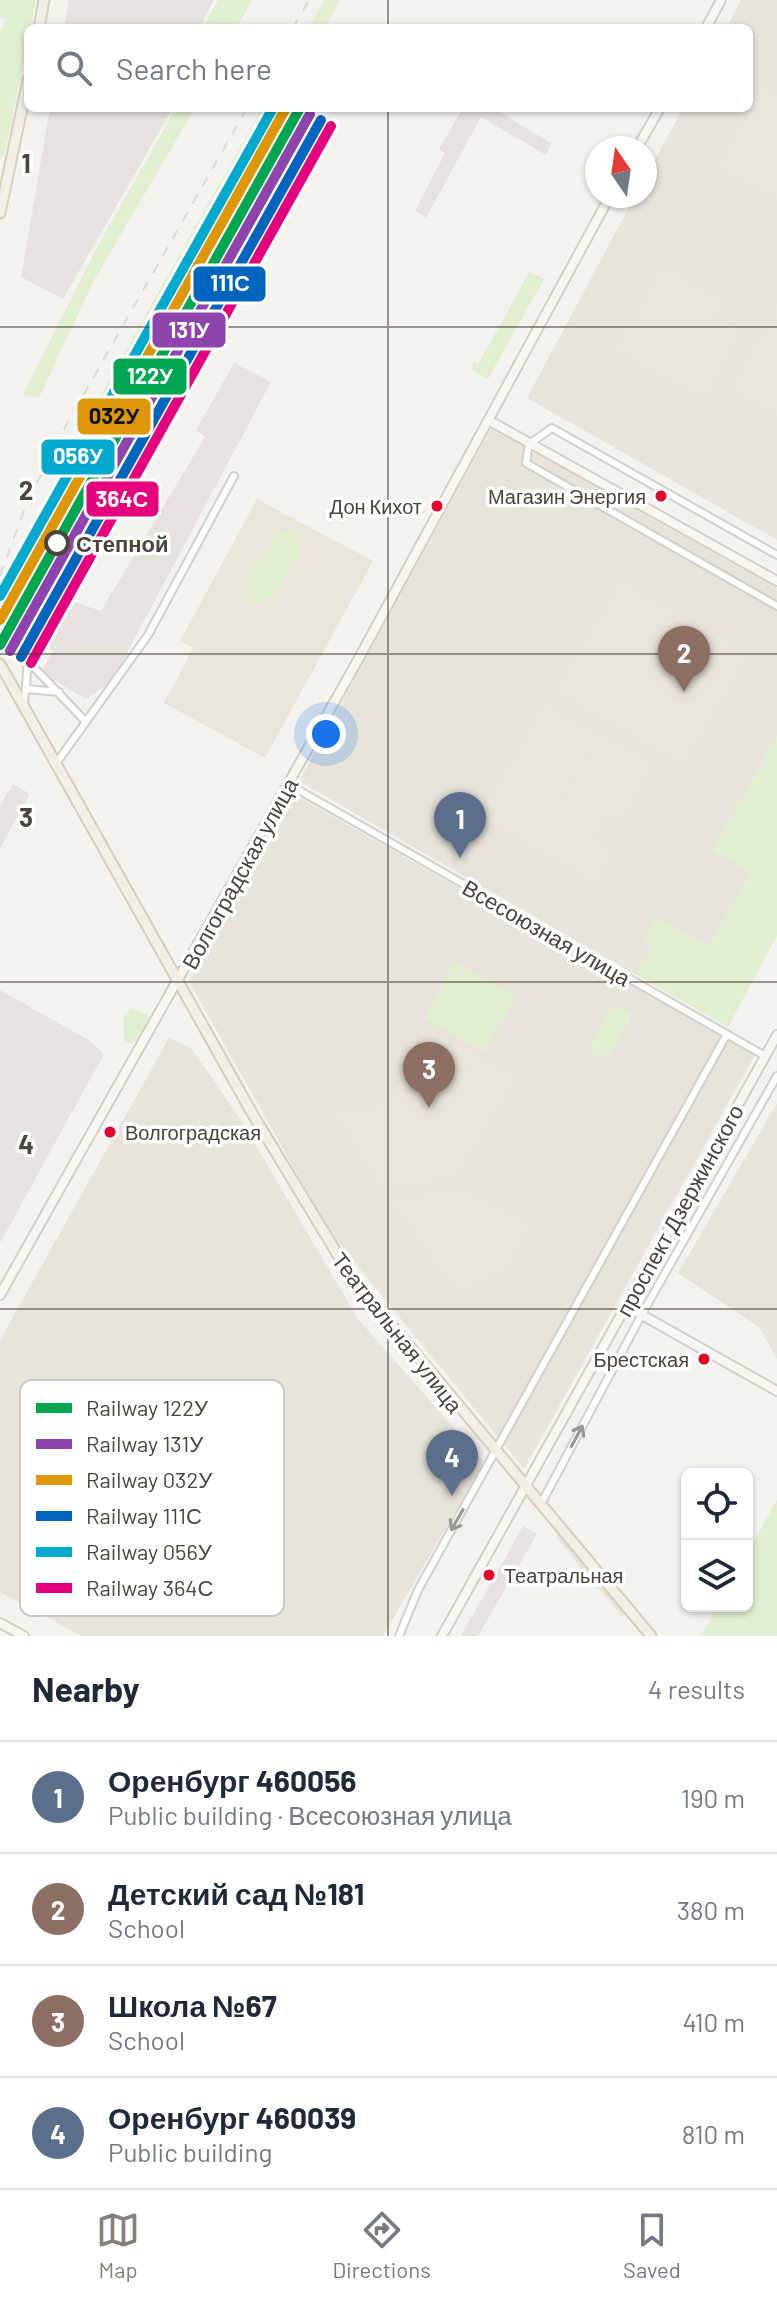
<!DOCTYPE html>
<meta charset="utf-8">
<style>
:root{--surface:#fff;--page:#f2f2f3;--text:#1f2937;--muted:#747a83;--line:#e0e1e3;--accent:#868178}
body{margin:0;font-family:Barlow,sans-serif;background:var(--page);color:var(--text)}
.controls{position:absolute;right:24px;bottom:24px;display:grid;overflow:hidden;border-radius:12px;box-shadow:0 2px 6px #0004}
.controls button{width:72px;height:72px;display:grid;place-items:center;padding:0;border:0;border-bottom:2px solid var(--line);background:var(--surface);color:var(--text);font:40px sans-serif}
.compass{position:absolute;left:585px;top:136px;width:72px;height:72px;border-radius:50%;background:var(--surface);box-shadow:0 2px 6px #0004;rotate:347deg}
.you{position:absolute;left:326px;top:734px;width:28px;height:28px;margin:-20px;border:6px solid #fff;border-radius:50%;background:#1a73e8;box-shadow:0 0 0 12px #1a73e833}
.badge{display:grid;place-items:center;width:52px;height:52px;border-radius:50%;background:var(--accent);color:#fff;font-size:26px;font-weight:700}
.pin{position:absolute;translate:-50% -66px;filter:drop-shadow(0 2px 4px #0008)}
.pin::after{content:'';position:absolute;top:42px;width:28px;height:24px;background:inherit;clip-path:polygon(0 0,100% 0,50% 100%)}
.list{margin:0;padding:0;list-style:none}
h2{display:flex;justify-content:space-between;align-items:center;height:104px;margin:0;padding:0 32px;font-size:34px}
h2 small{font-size:26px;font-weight:400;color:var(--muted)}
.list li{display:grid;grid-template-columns:52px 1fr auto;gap:24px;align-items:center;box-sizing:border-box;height:112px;padding:0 32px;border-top:2px solid var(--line)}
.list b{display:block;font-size:30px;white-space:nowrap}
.list p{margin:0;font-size:26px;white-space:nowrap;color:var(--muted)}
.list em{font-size:26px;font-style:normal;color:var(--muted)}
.icon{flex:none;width:44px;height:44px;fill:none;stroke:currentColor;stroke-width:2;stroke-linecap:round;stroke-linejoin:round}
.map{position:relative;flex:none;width:777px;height:1636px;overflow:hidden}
.search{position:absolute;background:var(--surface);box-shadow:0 2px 6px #0004;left:24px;right:24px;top:24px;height:88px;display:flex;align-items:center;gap:20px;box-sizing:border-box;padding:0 28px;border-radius:12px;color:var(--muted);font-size:30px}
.sheet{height:552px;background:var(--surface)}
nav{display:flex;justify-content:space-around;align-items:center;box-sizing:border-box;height:112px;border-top:2px solid var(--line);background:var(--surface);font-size:22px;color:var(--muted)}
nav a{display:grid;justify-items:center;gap:4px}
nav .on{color:var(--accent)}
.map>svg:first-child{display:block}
.residential{fill:#e7e4dc}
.industrial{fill:#e6e2de}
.education{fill:#eae5da}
.green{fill:#e1eecf}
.parking{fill:#e6e3df}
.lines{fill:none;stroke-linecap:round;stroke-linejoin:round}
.street-casing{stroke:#d2d0cb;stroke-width:10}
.secondary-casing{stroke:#d3cfc5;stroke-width:12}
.primary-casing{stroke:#d6cebb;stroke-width:13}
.street{stroke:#fdfdfc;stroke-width:6}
.secondary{stroke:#f7f6f1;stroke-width:8}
.primary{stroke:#f2efe6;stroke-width:9}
.rail{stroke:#dbdbda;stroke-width:2;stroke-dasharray:10 10;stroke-linecap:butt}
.rail-1-casing{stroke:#fff;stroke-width:16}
.rail-2-casing{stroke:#fff;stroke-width:16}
.rail-3-casing{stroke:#fff;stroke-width:16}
.rail-4-casing{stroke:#fff;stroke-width:16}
.rail-5-casing{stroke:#fff;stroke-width:16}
.rail-6-casing{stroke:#fff;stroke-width:16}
.rail-1{stroke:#00a651;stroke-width:10}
.rail-2{stroke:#8e44ad;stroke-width:10}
.rail-3{stroke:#dd9709;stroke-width:10}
.rail-4{stroke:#0065bd;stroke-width:10}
.rail-5{stroke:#00a9ce;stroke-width:10}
.rail-6{stroke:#e5007d;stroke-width:10}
.oneway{stroke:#9b9791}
.grid{fill:none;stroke:#4b4439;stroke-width:2;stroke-opacity:0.55}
.bus-dot{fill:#e4002b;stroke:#fff;stroke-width:3}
.stop-dot{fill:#fff;stroke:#4b4439;stroke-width:4}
.labels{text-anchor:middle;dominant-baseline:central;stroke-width:7;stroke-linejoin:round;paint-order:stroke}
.bus-label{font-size:20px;fill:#4b4439;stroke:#fff;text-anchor:end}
.stop-label{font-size:22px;font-weight:bold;fill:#4b4439;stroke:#fff;text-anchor:start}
.street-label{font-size:22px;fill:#4b4439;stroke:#fff}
.key{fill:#fff;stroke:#c9c7c4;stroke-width:2}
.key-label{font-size:22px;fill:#4b4439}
.grid-label{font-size:26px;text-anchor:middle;font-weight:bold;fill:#4b4439;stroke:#fff;stroke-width:7;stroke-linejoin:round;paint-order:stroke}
.line-badge{stroke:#fff;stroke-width:3}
.badge-label{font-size:22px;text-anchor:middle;font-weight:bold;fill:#fff}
.pale-badge-label{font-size:22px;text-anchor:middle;font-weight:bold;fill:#111}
</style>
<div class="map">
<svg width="777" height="1636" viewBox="0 0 777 1636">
<rect width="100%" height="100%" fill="#f4f2ee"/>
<path class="residential" d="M741,0h36v540l-250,-142 108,-202h10v-18l38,-70h66v-80h-23z
M491,429l286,159v148l-64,114 38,23 -42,73 -57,1 -16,28 -337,-194z
M291,793l464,262 -231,414 -195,-238 -140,-250z
M169,1038l22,10 50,72 117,199 126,143 -101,174h-302l-81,-44v-252z
M777,1103v256l-18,-32 -81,-54z"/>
<path class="industrial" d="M69,0h145l-15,28h-135z
M50,108h123l-110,191 -42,-22z
M463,108h31l58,36 -6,11 -65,-38 -55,101 -11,-7 30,-58 -6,-4z
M234,363l37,19 -159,299 -26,18 -45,-26 12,-22 -6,-4 28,-45 26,9 104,-174 -9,-7z
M13,784l17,10 -30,54v-42z
M0,990l90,51 14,13 -104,189z"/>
<path class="education" d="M762,86l15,9v106l-61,-34z
M662,265l63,35 -9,17 27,15 -38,68 -91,-50z
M777,304v113l-48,-26z
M257,499l116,62 -108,197 -101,-55 29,-55 -13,-7z
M620,580l129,74 -65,112 -130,-74z
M543,702l57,31 -64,116 -57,-31z
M602,733l53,30 -32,59 -14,-8 -14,24 20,11 -19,34 -59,-33z
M433,1029l84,48 -54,93 -11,9 -70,14 -49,-80 53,-10z
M458,1185l72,39 -21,45 -52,23 -67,-89z"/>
<path class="green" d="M0,0h36l-32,157 -4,-1v-120l5,-17 -5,-2z
M218,0h34l-15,28h-34z
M324,0h16l-16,28h-16z
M176,108h19l-102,174 -54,116 -16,-4 80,-158z
M262,108h17l-205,370 -17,-5z
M529,272l15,7 -56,100 -14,-7 -2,-7 2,-4 5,2z
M280,530l17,3 4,17 -28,47 -18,7 -12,-12 1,-10z
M777,736v200l-49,91 -92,-52 16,-28 -9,-6 13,-24 53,29 42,-73 -38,-23z
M455,962l61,33 -31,57 -61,-33z
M622,1007l9,7 -1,7 -21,35 -14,-1 -5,-6 1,-4 20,-37z
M131,1008l16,6 2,10 -8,14 -9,5 -8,-1 -1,-23z
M777,1500v136h-76l16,-30h30v-53z"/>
<path class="parking" d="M523,1526l14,8 -59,102h-17z
M560,1534l66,79 -4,3 -66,-79z"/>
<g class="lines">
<g class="street-casing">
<path id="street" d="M777,555l-225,-127 -23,16 -3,19 251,143
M29,662l56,59
M27,689l32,3
M23,705c7,-28 2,-55 7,-83l60,-95 58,-109
M55,765l93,-130 86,-159
M288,784l477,272
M541,1504l101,-190 135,-238
M399,1636l19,-46 309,-556"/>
</g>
<g class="secondary-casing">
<path id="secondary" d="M706,28l15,-28
M637,148l23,-40
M490,421l287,160
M0,1295l359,-637 251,-462
M626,1306l151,85
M0,1623l24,13
M442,1636l335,-601"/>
</g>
<g class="primary-casing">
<path id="primary" d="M39,28l5,-28
M0,213l28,-133
M0,664l252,449 98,162 301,361"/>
</g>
<use href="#street" class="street"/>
<use href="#secondary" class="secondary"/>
<use href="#primary" class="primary"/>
<path class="rail" d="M293,28l16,-28
M0,576l26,-71 34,-69 187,-328"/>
<g class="rail-1-casing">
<path id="rail-1" d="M0,645l300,-537"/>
</g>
<g class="rail-2-casing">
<path id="rail-2" d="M10,651l300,-537"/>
</g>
<g class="rail-3-casing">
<path id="rail-3" d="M0,620l286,-512"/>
</g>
<g class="rail-4-casing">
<path id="rail-4" d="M21,657l300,-537"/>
</g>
<g class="rail-5-casing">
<path id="rail-5" d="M0,596l273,-488"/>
</g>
<g class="rail-6-casing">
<path id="rail-6" d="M31,663l300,-537"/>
</g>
<use href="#rail-1" class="rail-1"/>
<use href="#rail-2" class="rail-2"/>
<use href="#rail-3" class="rail-3"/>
<use href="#rail-4" class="rail-4"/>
<use href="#rail-5" class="rail-5"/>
<use href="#rail-6" class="rail-6"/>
</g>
<defs><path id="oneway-shaft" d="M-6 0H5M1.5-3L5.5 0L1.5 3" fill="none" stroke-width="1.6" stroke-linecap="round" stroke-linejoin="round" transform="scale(2)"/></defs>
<g class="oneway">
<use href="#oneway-shaft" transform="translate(577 1436) rotate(-62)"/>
<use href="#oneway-shaft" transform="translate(457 1520) rotate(120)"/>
</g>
<path class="grid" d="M388,0v28M388,108v1528M0,327h777M0,654h777M0,982h777M0,1309h777"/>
<g class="bus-dot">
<circle cx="661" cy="496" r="7"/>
<circle cx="437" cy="506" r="7"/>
<circle cx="110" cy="1132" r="7"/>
<circle cx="704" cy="1359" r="7"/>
<circle cx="489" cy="1575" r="7"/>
</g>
<circle class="stop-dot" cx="57" cy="543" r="11"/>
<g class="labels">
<g class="bus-label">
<text x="646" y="496">Магазин Энергия</text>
<text x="422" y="506">Дон Кихот</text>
<text x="125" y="1132" text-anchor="start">Волгоградская</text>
<text x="689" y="1359">Брестская</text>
<text x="504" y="1575" text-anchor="start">Театральная</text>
</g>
<g class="stop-label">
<text x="76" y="543">Степной</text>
</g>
<g class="street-label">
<text transform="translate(239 873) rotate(-61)">Волгоградская улица</text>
<text transform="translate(547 932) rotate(30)">Всесоюзная улица</text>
<text transform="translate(679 1210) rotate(-61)">проспект Дзержинского</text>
<text transform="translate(398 1332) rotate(52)">Театральная улица</text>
</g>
</g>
<rect x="20" y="1380" width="264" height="236" rx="12" class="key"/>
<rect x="36" y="1403" width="36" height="10" fill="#00a651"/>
<rect x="36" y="1439" width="36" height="10" fill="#8e44ad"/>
<rect x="36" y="1475" width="36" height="10" fill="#dd9709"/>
<rect x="36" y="1511" width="36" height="10" fill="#0065bd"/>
<rect x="36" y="1547" width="36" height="10" fill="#00a9ce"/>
<rect x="36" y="1583" width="36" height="10" fill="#e5007d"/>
<g class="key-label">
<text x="86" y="1416">Railway 122У</text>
<text x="86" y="1452">Railway 131У</text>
<text x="86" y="1488">Railway 032У</text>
<text x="86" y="1524">Railway 111С</text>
<text x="86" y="1560">Railway 056У</text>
<text x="86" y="1596">Railway 364С</text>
</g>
<g class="grid-label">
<text x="26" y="173">1</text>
<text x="26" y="500">2</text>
<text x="26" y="827">3</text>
<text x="26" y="1154">4</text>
</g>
<g class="line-badge">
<rect x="192" y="265" width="75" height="38" rx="8" fill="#0065bd"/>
<rect x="151" y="311" width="76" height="38" rx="8" fill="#8e44ad"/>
<rect x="112" y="357" width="76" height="39" rx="8" fill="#00a651"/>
<rect x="76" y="397" width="76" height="39" rx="8" fill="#dd9709"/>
<rect x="40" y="438" width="76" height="38" rx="8" fill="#00a9ce"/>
<rect x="85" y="480" width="75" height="38" rx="8" fill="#e5007d"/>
</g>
<g class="badge-label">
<text x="230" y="291">111С</text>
<text x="189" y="338">131У</text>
<text x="150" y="384">122У</text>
<text x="78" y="464">056У</text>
<text x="122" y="507">364С</text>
</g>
<g class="pale-badge-label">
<text x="114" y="424">032У</text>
</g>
</svg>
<div class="controls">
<button><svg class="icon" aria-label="locate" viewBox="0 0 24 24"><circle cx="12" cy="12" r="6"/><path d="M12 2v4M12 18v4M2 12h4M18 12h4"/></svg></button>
<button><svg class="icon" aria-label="layers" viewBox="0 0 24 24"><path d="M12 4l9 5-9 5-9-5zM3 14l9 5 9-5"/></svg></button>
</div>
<svg class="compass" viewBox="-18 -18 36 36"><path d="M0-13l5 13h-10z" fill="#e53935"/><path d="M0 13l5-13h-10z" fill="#747a83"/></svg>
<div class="you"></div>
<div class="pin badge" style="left:460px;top:858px;background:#5c6f8a">1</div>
<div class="pin badge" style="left:684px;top:692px;background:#8d6e63">2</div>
<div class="pin badge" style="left:429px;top:1108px;background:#8d6e63">3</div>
<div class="pin badge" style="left:452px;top:1496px;background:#5c6f8a">4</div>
<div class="search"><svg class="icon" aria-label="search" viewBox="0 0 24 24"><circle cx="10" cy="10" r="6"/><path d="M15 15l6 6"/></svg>Search here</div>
</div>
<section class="sheet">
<h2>Nearby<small>4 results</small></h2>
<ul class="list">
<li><span class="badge" style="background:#5c6f8a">1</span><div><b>Оренбург 460056</b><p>Public building · Всесоюзная улица</p></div><em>190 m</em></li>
<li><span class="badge" style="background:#8d6e63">2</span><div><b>Детский сад №181</b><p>School</p></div><em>380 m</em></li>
<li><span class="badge" style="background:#8d6e63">3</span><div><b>Школа №67</b><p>School</p></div><em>410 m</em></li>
<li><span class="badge" style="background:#5c6f8a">4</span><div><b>Оренбург 460039</b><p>Public building</p></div><em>810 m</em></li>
</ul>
</section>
<nav>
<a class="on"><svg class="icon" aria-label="map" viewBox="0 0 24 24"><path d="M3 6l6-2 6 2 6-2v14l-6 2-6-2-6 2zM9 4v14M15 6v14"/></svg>Map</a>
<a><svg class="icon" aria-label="directions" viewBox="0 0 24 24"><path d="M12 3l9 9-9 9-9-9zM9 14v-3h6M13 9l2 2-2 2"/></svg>Directions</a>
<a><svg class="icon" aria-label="saved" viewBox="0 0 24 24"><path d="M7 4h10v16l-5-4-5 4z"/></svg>Saved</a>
</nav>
